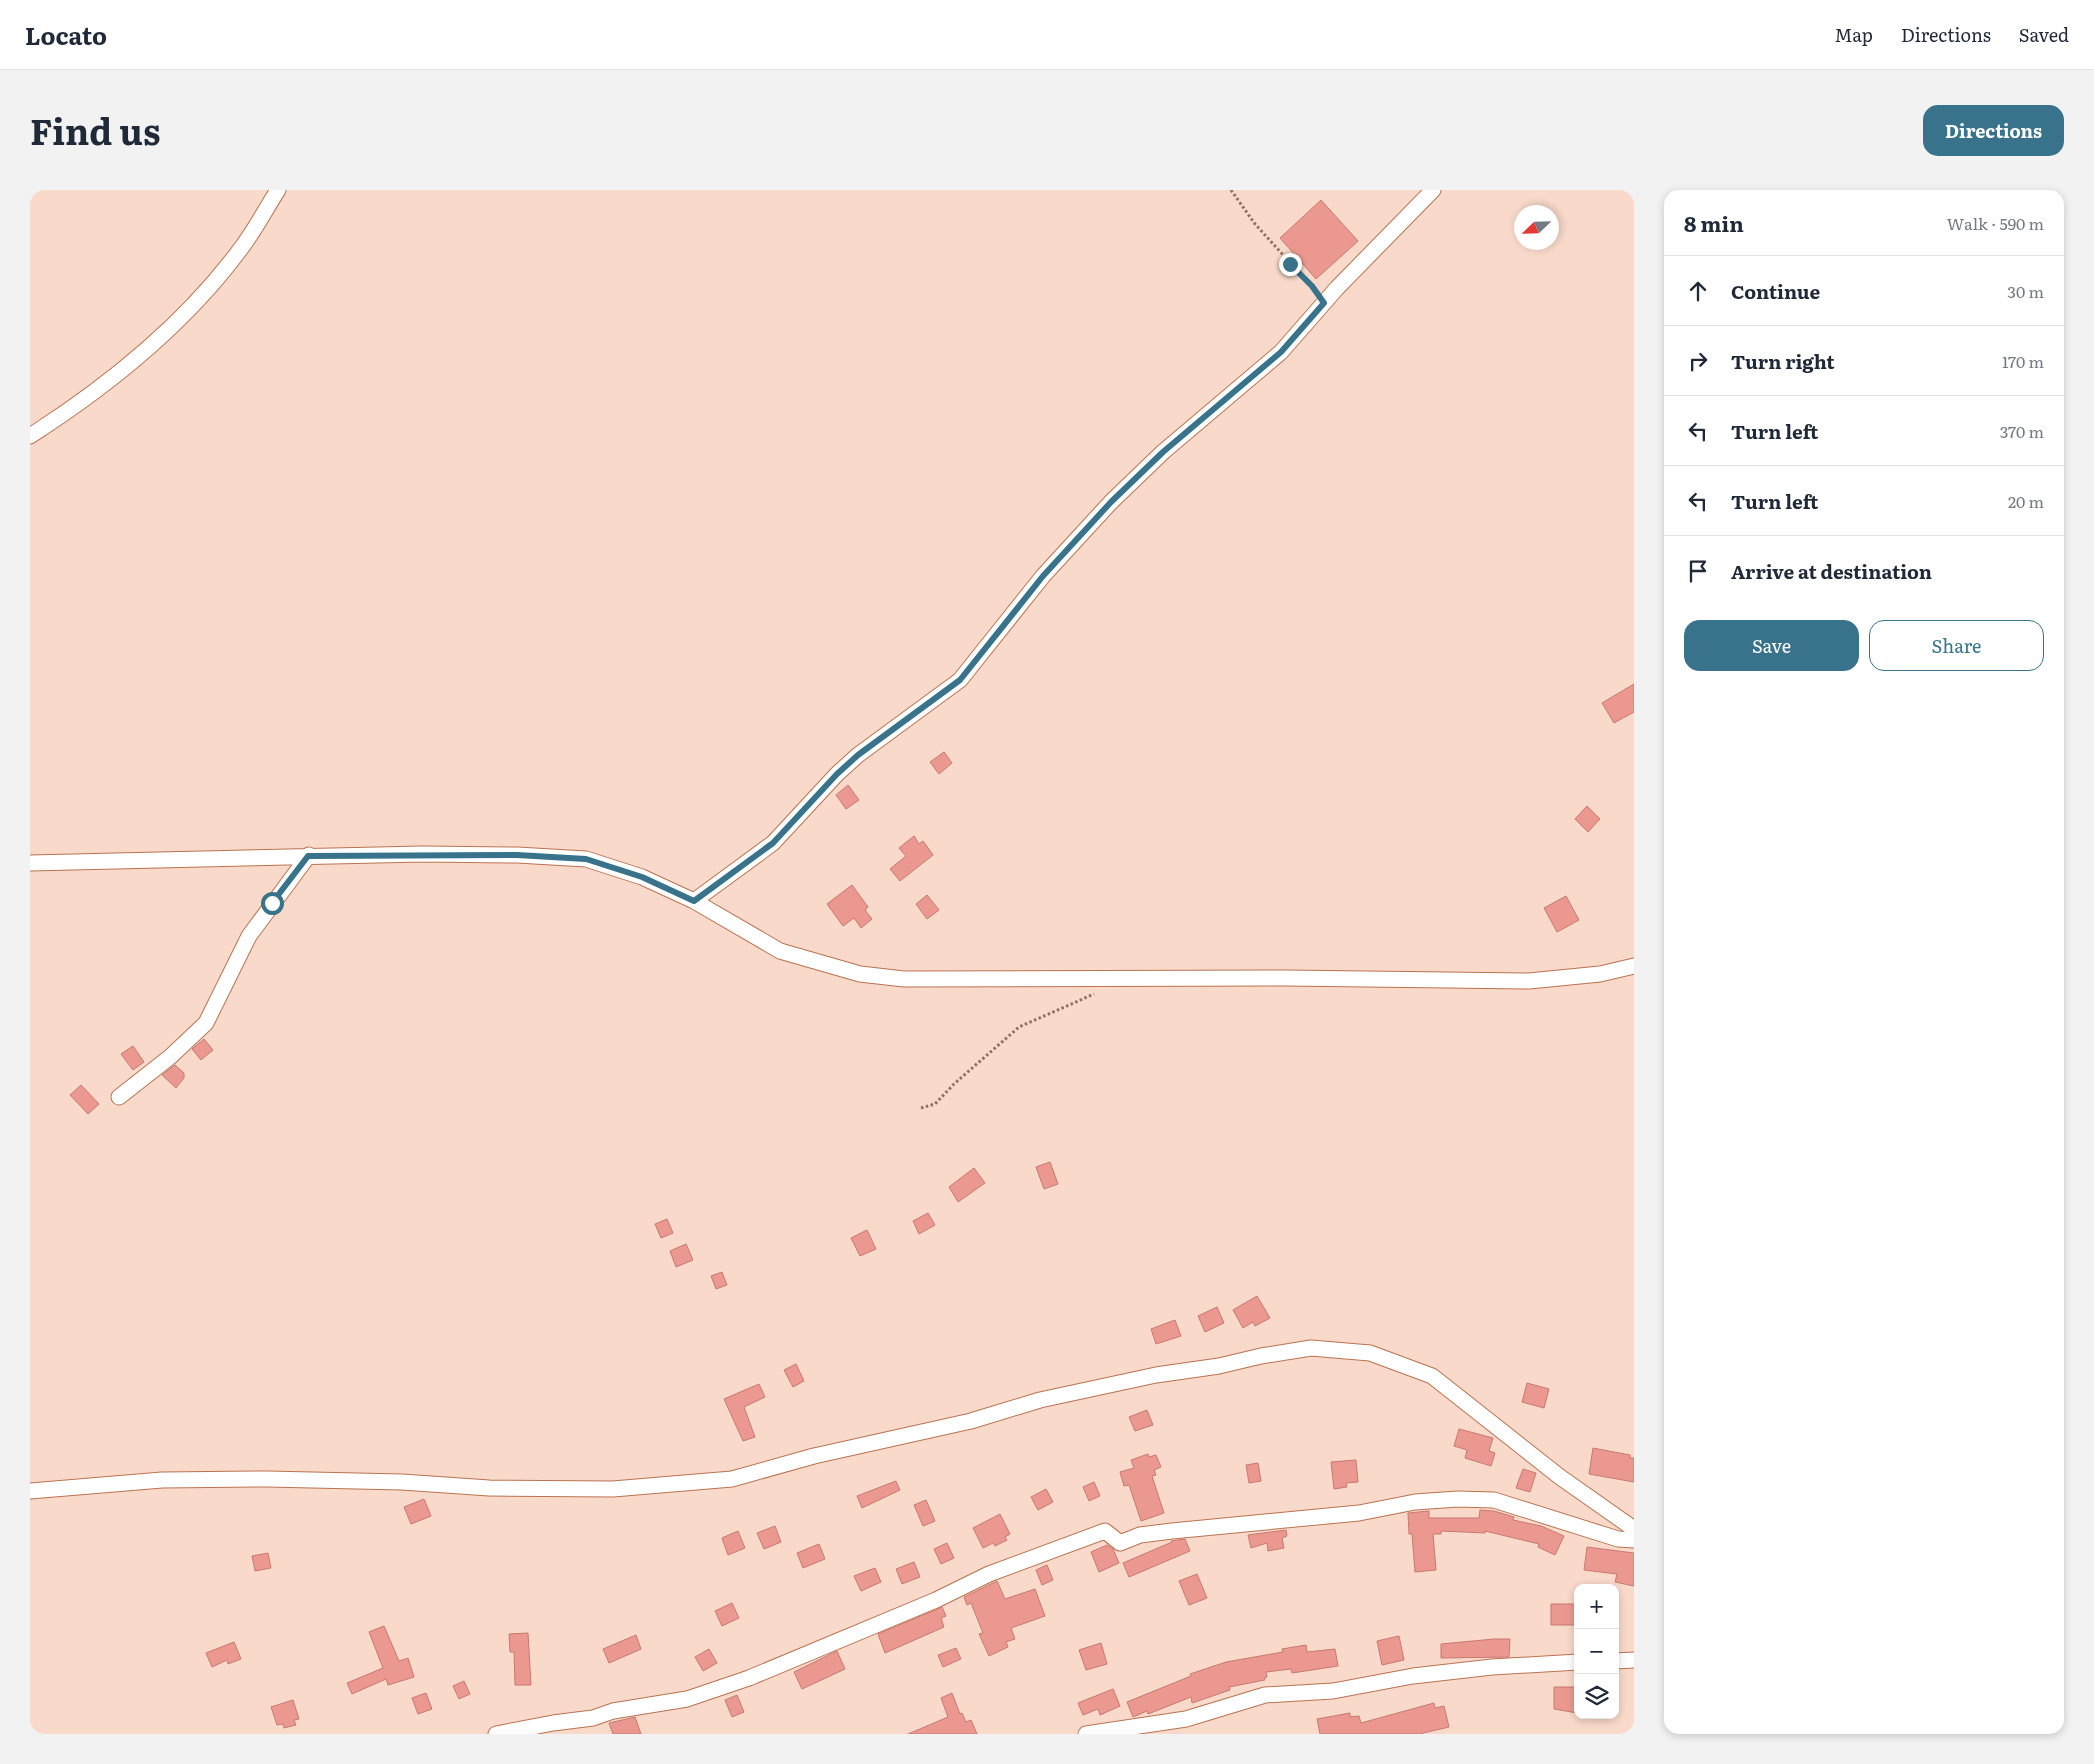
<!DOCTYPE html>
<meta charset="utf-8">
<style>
:root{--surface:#fff;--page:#f2f2f3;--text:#1f2937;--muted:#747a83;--line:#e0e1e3;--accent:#38738b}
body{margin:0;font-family:Literata,serif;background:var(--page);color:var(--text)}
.controls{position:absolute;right:15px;bottom:15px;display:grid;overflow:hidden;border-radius:10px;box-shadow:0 2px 8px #0003}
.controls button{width:45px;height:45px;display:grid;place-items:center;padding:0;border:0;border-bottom:1px solid var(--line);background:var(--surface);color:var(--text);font:25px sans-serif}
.compass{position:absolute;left:1484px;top:15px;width:45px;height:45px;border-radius:50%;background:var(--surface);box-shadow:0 2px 8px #0003;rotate:247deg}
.stop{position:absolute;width:15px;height:15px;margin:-11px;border:4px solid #38738b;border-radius:50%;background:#fff}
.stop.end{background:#38738b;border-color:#fff;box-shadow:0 1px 5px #0008}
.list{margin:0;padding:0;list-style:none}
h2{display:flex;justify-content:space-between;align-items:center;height:65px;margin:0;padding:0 20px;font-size:21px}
h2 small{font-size:16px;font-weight:400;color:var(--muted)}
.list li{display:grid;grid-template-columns:32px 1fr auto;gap:15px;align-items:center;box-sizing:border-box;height:70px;padding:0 20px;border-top:1px solid var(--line)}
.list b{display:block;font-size:19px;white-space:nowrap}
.list em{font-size:16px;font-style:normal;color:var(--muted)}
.actions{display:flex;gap:10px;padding:15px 20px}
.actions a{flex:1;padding:11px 0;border:1px solid var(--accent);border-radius:15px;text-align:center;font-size:18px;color:var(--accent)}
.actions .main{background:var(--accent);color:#fff}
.icon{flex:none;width:28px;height:28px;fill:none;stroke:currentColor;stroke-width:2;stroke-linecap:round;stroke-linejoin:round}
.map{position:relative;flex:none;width:1604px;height:1544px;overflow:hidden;border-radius:15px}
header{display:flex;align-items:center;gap:30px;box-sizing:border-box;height:70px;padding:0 25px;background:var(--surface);border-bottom:1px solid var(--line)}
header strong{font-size:24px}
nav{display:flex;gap:28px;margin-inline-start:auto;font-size:18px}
.intro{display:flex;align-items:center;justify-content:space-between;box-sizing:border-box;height:120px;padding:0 30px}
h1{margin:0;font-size:35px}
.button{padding:12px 22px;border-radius:15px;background:var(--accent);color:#fff;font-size:18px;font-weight:700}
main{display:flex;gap:30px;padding:0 30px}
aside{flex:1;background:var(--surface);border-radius:15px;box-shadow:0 2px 8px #0003}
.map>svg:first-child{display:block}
.building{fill:#eb9990;stroke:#c87971}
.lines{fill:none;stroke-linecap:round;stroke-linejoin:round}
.street-casing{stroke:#b97351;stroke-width:17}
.path{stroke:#8e7163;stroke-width:3;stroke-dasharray:2.5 2.5;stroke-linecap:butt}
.street{stroke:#fff;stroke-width:15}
.route{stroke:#38738b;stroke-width:6}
</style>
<header>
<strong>Locato</strong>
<nav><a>Map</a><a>Directions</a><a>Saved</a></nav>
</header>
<div class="intro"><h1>Find us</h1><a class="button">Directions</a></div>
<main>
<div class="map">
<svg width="1604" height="1544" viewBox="0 0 1604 1544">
<rect width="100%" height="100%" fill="#f8d9ca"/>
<path class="building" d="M1291,10l37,41 -42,38 -36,-41z
M1604,494v28l-20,11 -12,-20z
M914,562l8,11 -13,11 -9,-12z
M818,595l11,15 -13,9 -10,-14z
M1557,616l13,13 -12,13 -13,-13z
M884,646l5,8 4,-3 10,14 -33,26 -10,-12 16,-13 -7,-8z
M822,695l16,22 -3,3 7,9 -11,9 -7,-10 -11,8 -16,-22z
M897,705l12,15 -12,9 -11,-15z
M1536,706l13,24 -22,12 -13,-24z
M174,849l9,11 -12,10 -9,-11z
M103,856l11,16 -11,8 -12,-16z
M145,875l9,8v5l-8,10 -14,-13z
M51,895l18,19 -11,10 -18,-19z
M1020,972l8,22 -14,5 -8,-22z
M944,978l11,15 -27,19 -9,-15z
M898,1023l7,12 -16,9 -6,-13z
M637,1029l6,14 -12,5 -6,-14z
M837,1040l9,19 -16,7 -9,-18z
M656,1054l7,16 -17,7 -6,-16z
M692,1082l5,13 -11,4 -5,-13z
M1227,1106l13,22 -15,8 -2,-4 -10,6 -10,-18z
M1187,1117l7,16 -19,9 -7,-16z
M1145,1130l6,16 -25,8 -5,-15z
M766,1174l8,17 -11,6 -9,-17z
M1497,1193l22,6 -5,19 -22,-6z
M729,1194l6,13 -21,10 11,30 -12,4 -19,-42z
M1117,1220l6,15 -18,6 -6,-14z
M1429,1239l34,9 -4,13 6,2 -4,13 -26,-8 2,-8 -13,-4z
M1563,1258l37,7v3h4v24l-45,-8z
M1118,1264l1,3 7,-2 5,12 -7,3 2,5 -4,1 12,37 -23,8 -12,-36 -5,1 -4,-14 14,-4 -3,-8z
M1326,1270l2,22 -12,1 1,4 -13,2 -3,-27z
M1228,1273l3,18 -12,2 -3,-18z
M1493,1279l13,4 -6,19 -14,-4z
M866,1291l4,9 -38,18 -5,-12z
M1064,1292l6,14 -11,5 -6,-14z
M1016,1299l7,13 -15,8 -7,-13z
M394,1309l7,17 -20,8 -7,-17z
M896,1310l9,21 -12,5 -9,-21z
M1450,1320l14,1 20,6 -1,3 28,6 23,10 -9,19 -17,-8 1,-3 -54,-13v2l-44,-2v3h-8l3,36 -21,2 -3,-38h-3l-1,-21 21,-2v7h50z
M970,1324l10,20 -5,3 2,3 -12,6 -2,-3 -10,5 -10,-20z
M745,1336l6,16 -17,7 -7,-16z
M1256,1340l1,6 -5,2 2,10 -16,3 -1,-8 -16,5 -3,-13z
M708,1341l7,17 -17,7 -6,-17z
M1155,1349l5,12 -61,26 -6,-14 49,-21 -1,-1z
M917,1353l7,15 -13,6 -7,-15z
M789,1354l6,15 -22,9 -6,-15z
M1077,1355l6,4 6,14 -20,9 -8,-20z
M1557,1357l47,6v33l-19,-4 2,-8 -33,-4z
M238,1363l3,15 -16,3 -3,-15z
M884,1372l6,15 -18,7 -6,-15z
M1017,1375l6,15 -11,5 -6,-15z
M845,1378l6,14 -20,9 -7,-15z
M1167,1384l10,24 -18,7 -10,-24z
M967,1391l8,18 30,-10 10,27 -34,12 4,11 -9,3 2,5 -19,9 -10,-22 4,-1 -12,-30 -4,2 -3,-8z
M702,1413l7,15 -17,8 -7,-15z
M1521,1414h27v21h-27z
M912,1417l4,9 -5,2 3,9 -59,26 -7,-19z
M354,1436l15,35 9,-3 6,19 -26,8 -2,-6 -34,15 -5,-11 36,-15 -14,-36z
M498,1443l3,52h-16l-1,-33h-4l-1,-18z
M606,1445l5,14 -32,14 -6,-14z
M1369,1446l5,24 -22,5 -5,-24z
M1464,1449h16l-1,18 -68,1v-14z
M204,1452l7,17 -13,5 -1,-4 -15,7 -6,-14z
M1071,1453l6,21 -21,6 -7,-20z
M1276,1455l1,7 28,-3 3,17 -46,7 -1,-4 -25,3 1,5 -3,1 1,2 -36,7 1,3 -38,13 -1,-6 -43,17 -1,-3 -14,6 -6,-15 64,-26 -1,-2 36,-12 57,-10 -1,-3z
M926,1458l5,11 -18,8 -5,-12z
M679,1459l8,14 -14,8 -8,-14z
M807,1461l8,18 -43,20 -8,-17z
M434,1491l6,13 -11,5 -6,-13z
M1524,1497h23v26l-23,-4z
M1083,1499l7,17 -20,9 -2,-6 -15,6 -5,-12z
M396,1503l6,16 -14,5 -6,-16z
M922,1503l8,21 2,-1 4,9 5,-2 6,14h-69l40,-17 -7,-19z
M707,1505l7,17 -12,5 -7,-17z
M263,1510l6,19 -5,1 2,5 -12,3 -1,-4 -6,1 -6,-18z
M1404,1513l1,5 9,-2 5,21 -30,7h-99l-3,-15 33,-6v4l9,-1 2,7z
M605,1527l6,17h-28l-4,-11z"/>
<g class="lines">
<g class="street-casing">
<path id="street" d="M0,246c78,-50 153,-110 209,-185 15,-19 26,-41 39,-61
M0,673l392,-9 95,1 69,4 56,18 52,24 86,50 80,23 44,5 382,-1 243,3 71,-7 34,-8
M664,711l79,-58 64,-69 21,-19 102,-75 83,-104 68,-74 52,-50 118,-100 56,-64 96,-98
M89,907l51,-40 36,-34 43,-87 60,-81
M0,1301l132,-11 105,-1 135,3 87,6 124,1 119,-10 82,-23 157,-35 69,-21 116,-25 63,-9 42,-10 50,-8 59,5 62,23 128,101 74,52
M1585,1471l19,-1
M466,1544l57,-11 40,-5 20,-7 74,-12 62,-21 187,-78 53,-26 116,-43 15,12 20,-8 32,-4 187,-18 56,-11 43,-3 36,1 124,39 16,1
M1056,1544l100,-15 79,-24 68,-4 80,-15 79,-9 86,-5"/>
</g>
<path class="path" d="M1201,0l24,34 60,66
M891,918l14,-4 19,-20 65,-57 75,-33"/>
<use href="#street" class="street"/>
</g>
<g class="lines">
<path class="route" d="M242,713l36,-47 209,-1 69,4 56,18 52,24 79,-58 64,-69 21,-19 102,-75 83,-104 68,-74 52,-50 118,-100 43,-49 -12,-17 -22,-22"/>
</g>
</svg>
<div class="controls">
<button>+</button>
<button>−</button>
<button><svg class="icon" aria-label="layers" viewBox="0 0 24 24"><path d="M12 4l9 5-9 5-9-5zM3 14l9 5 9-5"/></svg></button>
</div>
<svg class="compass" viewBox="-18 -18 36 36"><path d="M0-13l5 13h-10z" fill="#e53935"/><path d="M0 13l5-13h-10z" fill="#747a83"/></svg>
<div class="stop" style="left:242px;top:713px"></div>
<div class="stop end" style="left:1260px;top:74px"></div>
</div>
<aside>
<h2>8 min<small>Walk · 590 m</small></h2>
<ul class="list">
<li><svg class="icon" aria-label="ahead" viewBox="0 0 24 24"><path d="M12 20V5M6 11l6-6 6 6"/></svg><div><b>Continue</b></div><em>30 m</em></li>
<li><svg class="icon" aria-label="right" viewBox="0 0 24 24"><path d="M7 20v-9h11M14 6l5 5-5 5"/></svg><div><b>Turn right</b></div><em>170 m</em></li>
<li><svg class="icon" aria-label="left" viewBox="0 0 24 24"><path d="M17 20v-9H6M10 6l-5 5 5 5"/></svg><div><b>Turn left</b></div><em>370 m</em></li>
<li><svg class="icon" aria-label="left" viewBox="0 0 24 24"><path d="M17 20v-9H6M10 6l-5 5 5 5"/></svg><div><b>Turn left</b></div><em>20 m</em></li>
<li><svg class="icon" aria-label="arrive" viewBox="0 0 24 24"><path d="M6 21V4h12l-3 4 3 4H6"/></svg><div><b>Arrive at destination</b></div></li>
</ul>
<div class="actions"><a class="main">Save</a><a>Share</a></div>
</aside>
</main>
